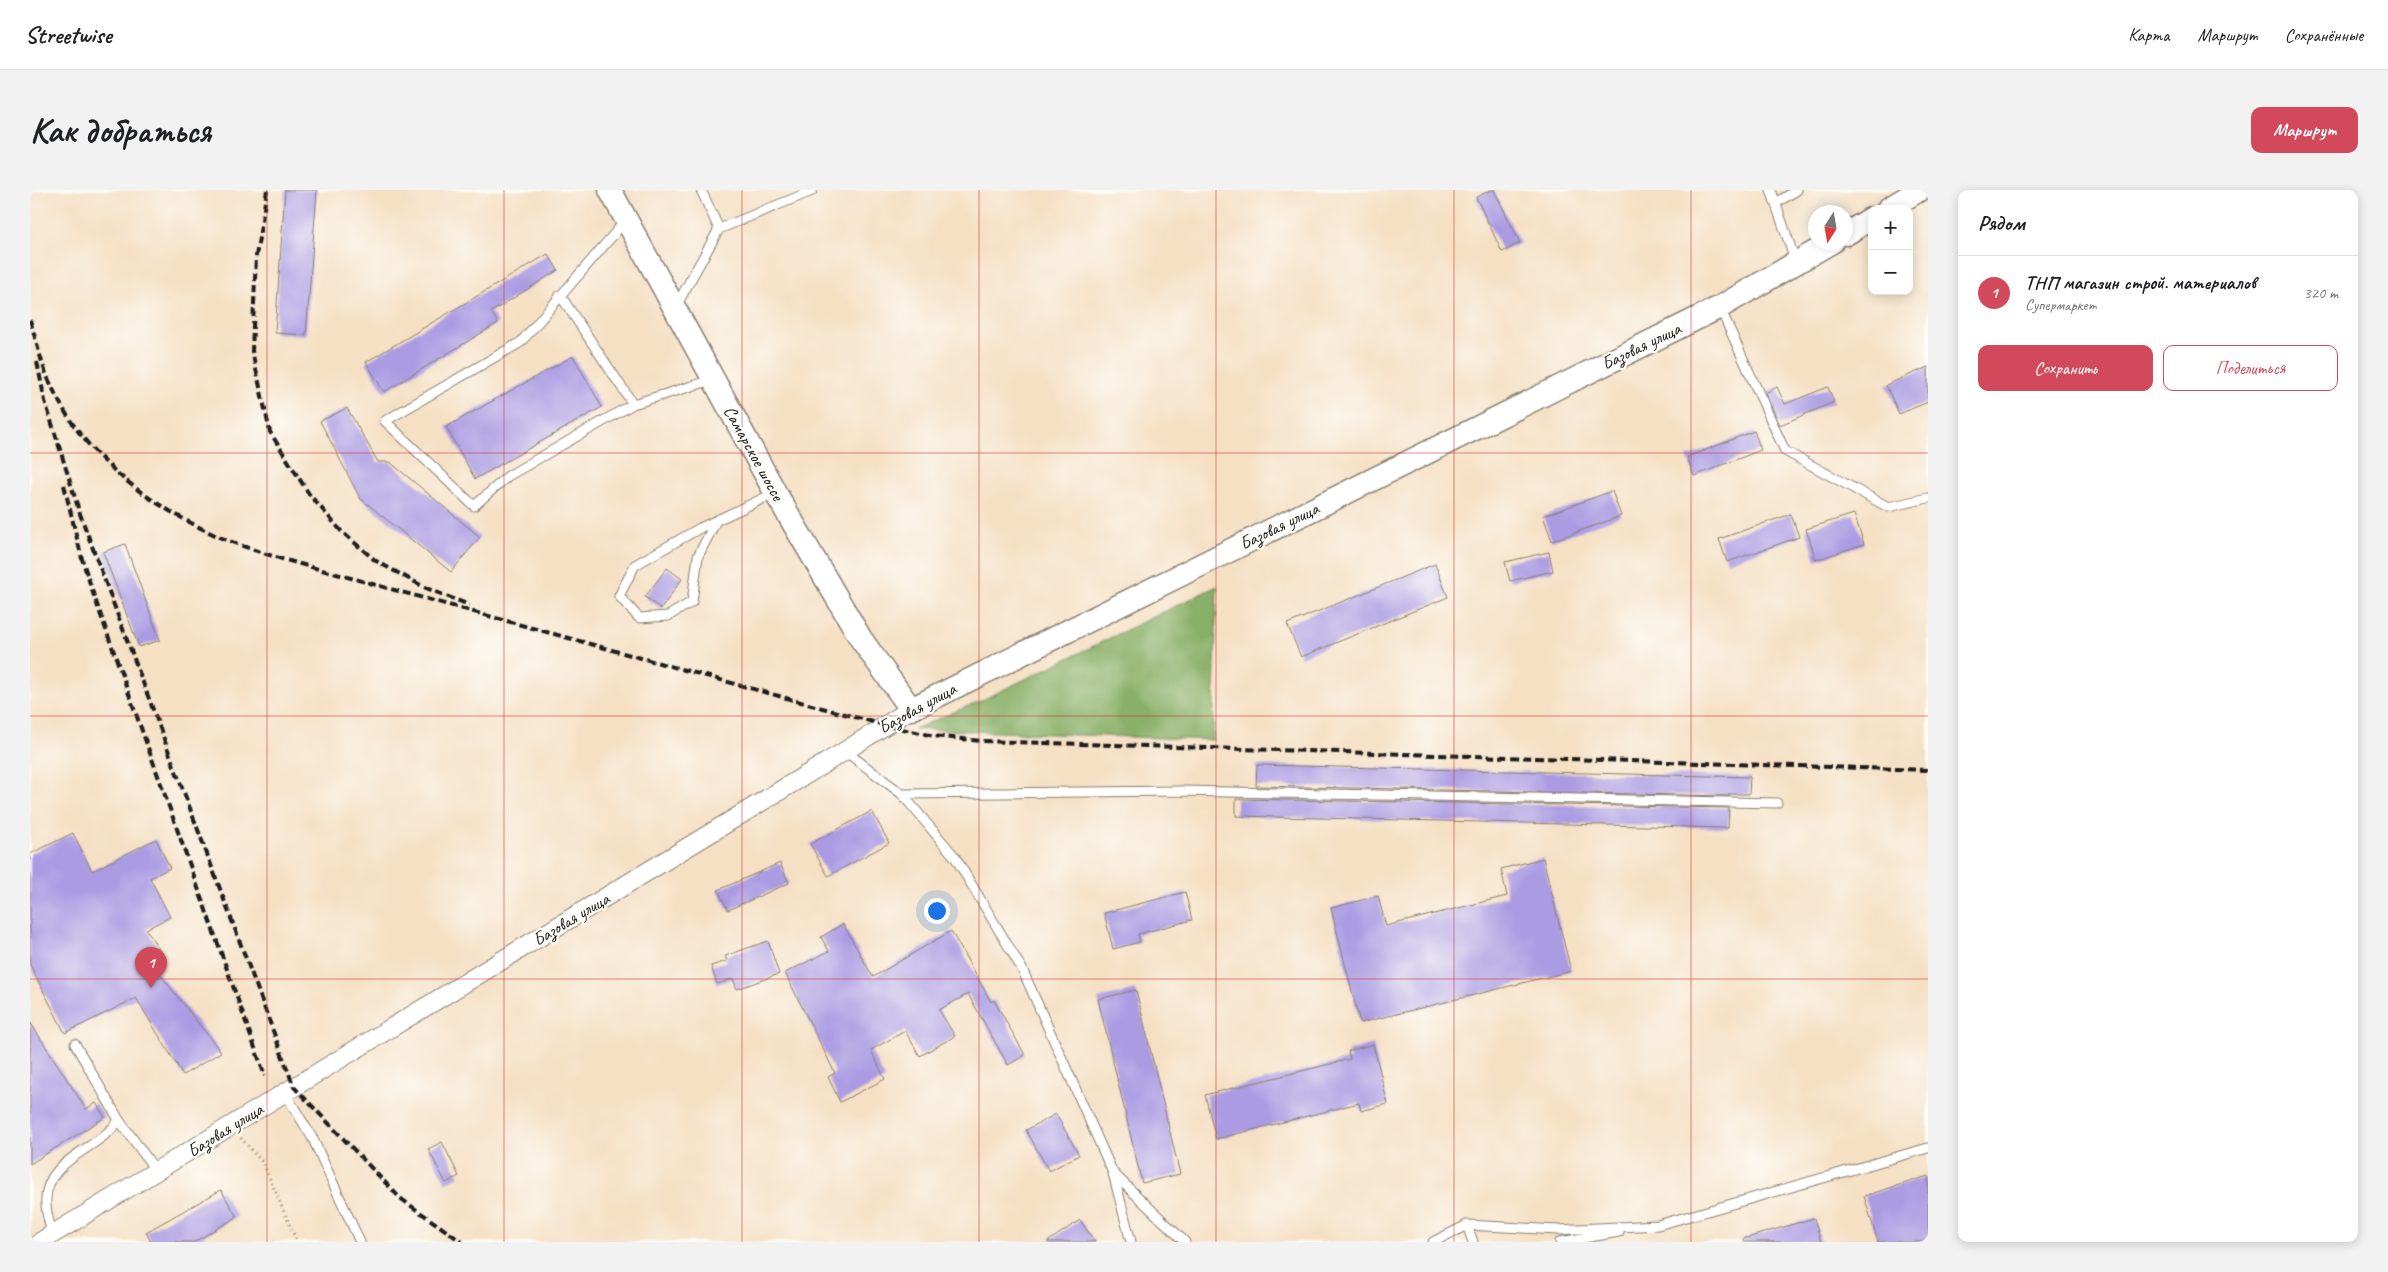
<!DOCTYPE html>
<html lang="ru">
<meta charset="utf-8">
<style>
:root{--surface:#fff;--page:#f2f2f2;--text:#202124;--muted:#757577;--line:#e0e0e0;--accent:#d1495b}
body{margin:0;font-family:Caveat,sans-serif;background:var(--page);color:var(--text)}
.controls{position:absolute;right:15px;top:15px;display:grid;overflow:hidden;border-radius:10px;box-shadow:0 2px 12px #0003}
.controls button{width:45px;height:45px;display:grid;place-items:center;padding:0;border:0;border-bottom:1px solid var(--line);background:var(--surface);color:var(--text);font:25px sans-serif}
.compass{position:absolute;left:1778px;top:15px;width:45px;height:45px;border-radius:50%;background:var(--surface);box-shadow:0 2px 12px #0003;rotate:191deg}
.you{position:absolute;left:906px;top:720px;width:18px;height:18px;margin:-12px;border:4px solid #fff;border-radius:50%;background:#1a73e8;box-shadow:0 0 0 8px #1a73e833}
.badge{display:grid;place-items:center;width:32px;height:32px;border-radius:50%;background:var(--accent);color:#fff;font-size:16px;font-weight:700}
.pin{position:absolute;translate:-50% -41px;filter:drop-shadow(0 1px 2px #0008)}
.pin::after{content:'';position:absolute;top:26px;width:18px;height:15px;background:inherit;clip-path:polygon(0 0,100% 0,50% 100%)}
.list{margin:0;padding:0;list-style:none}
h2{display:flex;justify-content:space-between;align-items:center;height:65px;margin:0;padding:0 20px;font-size:21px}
h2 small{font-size:16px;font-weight:400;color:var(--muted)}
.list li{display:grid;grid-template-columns:32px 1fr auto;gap:15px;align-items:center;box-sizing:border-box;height:75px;padding:0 20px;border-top:1px solid var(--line)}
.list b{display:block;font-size:19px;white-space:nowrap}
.list p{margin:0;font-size:16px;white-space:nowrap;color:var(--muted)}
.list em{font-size:16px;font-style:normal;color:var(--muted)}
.actions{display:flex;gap:10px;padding:15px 20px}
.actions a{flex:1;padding:11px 0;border:1px solid var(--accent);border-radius:10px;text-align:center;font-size:18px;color:var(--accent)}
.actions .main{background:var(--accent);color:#fff}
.map{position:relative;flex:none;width:1898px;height:1052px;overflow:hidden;border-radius:10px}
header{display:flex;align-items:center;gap:30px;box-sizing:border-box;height:70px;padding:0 25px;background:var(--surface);border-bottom:1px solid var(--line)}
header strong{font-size:24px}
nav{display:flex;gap:28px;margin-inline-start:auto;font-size:18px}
.intro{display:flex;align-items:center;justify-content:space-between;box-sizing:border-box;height:120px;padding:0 30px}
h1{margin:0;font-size:35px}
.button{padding:12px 22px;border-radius:10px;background:var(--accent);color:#fff;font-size:18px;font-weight:700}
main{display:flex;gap:30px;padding:0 30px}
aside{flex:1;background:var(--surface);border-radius:10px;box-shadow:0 2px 12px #0003}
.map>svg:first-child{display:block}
.forest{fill:#89b067;stroke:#526642}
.building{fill:#aa9be3}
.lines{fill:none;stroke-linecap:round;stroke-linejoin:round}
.service-casing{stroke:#887e70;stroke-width:11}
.minor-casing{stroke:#887e70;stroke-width:20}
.tertiary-casing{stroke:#887e70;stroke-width:25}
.path{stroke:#887e70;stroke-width:3;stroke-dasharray:1 4;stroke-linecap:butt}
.service{stroke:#fff;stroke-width:9}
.minor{stroke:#fff;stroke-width:18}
.tertiary{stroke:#fff;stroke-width:22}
.rail{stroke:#1c1c1c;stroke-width:4;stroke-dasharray:8 4;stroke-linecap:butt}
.grid{fill:none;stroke:#d62828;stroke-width:1;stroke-opacity:0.55}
.labels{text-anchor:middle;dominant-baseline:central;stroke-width:4.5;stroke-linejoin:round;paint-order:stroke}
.street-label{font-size:18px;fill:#1c1c1c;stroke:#fdfcf7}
</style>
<header>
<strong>Streetwise</strong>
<nav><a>Карта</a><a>Маршрут</a><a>Сохранённые</a></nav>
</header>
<div class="intro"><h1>Как добраться</h1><a class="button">Маршрут</a></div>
<main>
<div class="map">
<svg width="1898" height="1052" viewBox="0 0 1898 1052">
<rect width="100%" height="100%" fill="#fdfcf7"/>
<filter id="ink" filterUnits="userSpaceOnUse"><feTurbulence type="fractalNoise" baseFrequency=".02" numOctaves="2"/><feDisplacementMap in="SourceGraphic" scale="10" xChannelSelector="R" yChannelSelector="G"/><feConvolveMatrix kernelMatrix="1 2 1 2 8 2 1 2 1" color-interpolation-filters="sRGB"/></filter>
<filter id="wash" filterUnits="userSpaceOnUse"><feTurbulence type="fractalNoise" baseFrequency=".0096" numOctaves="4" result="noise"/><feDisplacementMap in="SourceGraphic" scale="20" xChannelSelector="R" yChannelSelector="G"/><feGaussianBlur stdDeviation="1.12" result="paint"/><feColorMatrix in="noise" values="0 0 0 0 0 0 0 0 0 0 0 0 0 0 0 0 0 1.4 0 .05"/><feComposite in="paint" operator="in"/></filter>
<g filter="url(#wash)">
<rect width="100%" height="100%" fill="#f5e0c4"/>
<path class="forest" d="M1187,396l-4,154 -299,-11 66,-28z"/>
<g id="blocks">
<path class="building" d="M255,0h32l-11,145 -31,-2z
M1461,0h3l26,53 -18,9 -26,-55z
M518,64l10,16 -67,42 7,11 -114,69 -18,-30z
M543,166l29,51 -127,72 -29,-52z
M1898,177v35l-29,12 -13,-29z
M1747,197l8,17 43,-17 6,15 -54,23 -15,-32z
M317,218l31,54h12l90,75 -29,35 -91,-74 -40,-77z
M1724,241l7,19 -67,26 -7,-19z
M1582,301l9,25 -69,25 -9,-25z
M1761,324l8,23 -72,25 -8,-23z
M1824,324l10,30 -48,16 -10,-31z
M95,354l35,96 -21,7 -36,-95z
M1519,362l4,19 -43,10 -5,-19z
M1405,374l13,33 -147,60 -14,-33z
M637,378l15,11 -21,30 -16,-12z
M1227,575l493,12 -1,17h-20v2l-473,-10z
M1206,609l493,9 -1,20 -492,-12z
M842,621l17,32 -61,33 -18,-32z
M43,643l19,38 64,-32 14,29 -20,10 20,39 -24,12 17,27 -8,12 66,84 -38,23 -47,-77 -71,35 -35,-68v-111z
M1513,668l28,113 -211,52 -29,-115 47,-12 8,30 121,-30 -6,-27z
M750,673l9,20 -61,27 -10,-20z
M1155,702l7,28 -54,14 2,8 -27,7 -9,-36z
M813,734l30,53 78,-46 40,71 3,-2 31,55 -17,10 -40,-71 -29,16 16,26 -35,20 -15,-25 -34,19 14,29 -45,23 -12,-25 7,-4 -50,-100 44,-22 -8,-14z
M738,751l11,33 -42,15 -4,-10 -16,5 -6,-18 16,-5 -2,-5z
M1106,800l44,184 -38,9 -44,-184z
M0,832l56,87 10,-6 9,14 -75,47z
M1343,854l15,60 -27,7 -2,-8 -143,36 -11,-44 145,-36 -2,-8z
M1026,924l23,41 -30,16 -23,-41z
M412,952l17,34 -13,7 -18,-34z
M1898,986v66h-50l-14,-46z
M191,1000l16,27 -43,25h-43l-5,-10z
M1784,1028l7,24h-77l-1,-3z
M1050,1030l15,22h-48z"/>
</g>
</g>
<g filter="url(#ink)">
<use href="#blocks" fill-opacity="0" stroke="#887e70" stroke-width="1"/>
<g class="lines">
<g class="service-casing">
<path id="service" d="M671,0l18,39
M1741,0l25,73
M1746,13l21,-13
M530,105l73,109 -125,72 -34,30 -89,-85 136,-79 105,-122
M646,116l43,-77 93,-38
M1690,118l65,143 103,56 40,-9
M603,214l79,-24
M686,331l-18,35 -6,46 -24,14 -29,2 -20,-22 16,-31 65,-37 75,-35
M815,561l57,43 53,63 67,112 91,204 72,69
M872,604l279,-3 596,12
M255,903l28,46 47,103
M89,930l38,52
M1083,983l18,69
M1437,1035l91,5 100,-5 270,-77
M22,1044c-2,-10 -6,-21 -6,-30 -3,-45 52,-53 73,-84l-44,-76
M1403,1052l34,-17 6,17
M1530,1052l59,-10"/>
</g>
<g class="minor-casing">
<path id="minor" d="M10,1052l805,-491 66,-42"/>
</g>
<g class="tertiary-casing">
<path id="tertiary" d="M580,0l165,302 86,147 50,70 809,-402 112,-65
M1858,19l31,-19
M1816,44l26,-16"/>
</g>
<path class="path" d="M211,948l22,25 34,79"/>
<use href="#service" class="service"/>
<use href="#minor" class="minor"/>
<use href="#tertiary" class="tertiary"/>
<path class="rail" d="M237,0l-11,66 -4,95 18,81 39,62 33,38 34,29 50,27 43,17
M0,130c7,23 12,48 23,69 32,70 96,115 164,147 21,9 43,16 65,23l602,166 50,11 48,5 946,29
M7,172l8,39 35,113 214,573 106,111 62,44
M34,295l18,74 12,37 171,480"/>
</g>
</g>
<path class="grid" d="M237,0v1052M474,0v1052M712,0v1052M949,0v1052M1186,0v1052M1424,0v1052M1661,0v1052M0,263h1898M0,526h1898M0,789h1898"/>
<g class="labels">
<g class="street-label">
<text transform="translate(1611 156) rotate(-26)">Базовая улица</text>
<text transform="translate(724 263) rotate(61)">Самарское шоссе</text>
<text transform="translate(1249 336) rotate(-26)">Базовая улица</text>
<text transform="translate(887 518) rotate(-29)">Базовая улица</text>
<text transform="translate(541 729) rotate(-31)">Базовая улица</text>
<text transform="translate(195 940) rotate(-32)">Базовая улица</text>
</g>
</g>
</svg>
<div class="controls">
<button>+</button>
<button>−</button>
</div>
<svg class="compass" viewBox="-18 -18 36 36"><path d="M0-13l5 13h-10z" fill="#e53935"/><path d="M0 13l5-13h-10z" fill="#757577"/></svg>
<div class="you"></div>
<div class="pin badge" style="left:121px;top:798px">1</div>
</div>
<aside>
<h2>Рядом<small></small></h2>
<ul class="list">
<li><span class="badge">1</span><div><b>ТНП магазин строй. материалов</b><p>Супермаркет</p></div><em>320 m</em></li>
</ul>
<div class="actions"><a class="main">Сохранить</a><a>Поделиться</a></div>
</aside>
</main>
